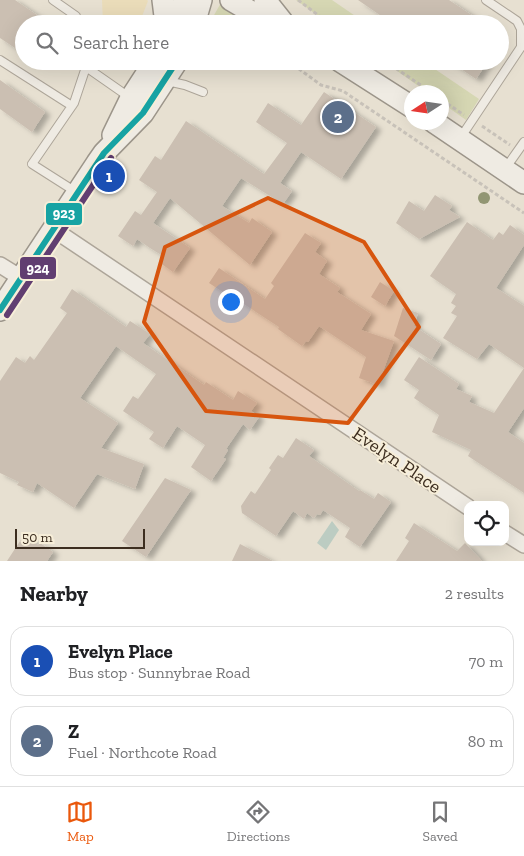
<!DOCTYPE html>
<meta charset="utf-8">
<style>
:root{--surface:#fff;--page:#f2f2f2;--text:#202124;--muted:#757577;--line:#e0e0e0;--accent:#ea580c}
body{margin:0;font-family:"Zilla Slab",serif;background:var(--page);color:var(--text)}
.controls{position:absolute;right:15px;bottom:15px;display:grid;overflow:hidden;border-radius:10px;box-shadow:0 5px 20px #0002}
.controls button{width:45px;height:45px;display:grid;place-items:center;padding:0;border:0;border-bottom:1px solid var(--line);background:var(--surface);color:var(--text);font:25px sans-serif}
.compass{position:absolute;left:404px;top:85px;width:45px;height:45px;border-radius:50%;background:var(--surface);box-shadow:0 5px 20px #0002;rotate:258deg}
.scale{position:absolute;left:15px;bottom:12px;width:130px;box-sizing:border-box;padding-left:5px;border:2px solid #3d2e20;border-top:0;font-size:14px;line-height:18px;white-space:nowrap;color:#3d2e20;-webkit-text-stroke:4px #f7eed8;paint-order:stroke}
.you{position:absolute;left:230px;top:301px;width:18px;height:18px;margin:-12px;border:4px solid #fff;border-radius:50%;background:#1a73e8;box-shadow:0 0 0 8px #1a73e833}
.badge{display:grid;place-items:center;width:32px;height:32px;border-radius:50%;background:var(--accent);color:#fff;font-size:16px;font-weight:700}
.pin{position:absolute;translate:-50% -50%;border:2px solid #fff;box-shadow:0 1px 5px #0006}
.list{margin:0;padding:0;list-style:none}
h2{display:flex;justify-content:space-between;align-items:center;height:65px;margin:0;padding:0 20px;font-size:21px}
h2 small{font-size:16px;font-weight:400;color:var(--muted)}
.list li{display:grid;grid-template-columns:32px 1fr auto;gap:15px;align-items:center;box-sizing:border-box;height:70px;margin:0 10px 10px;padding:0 10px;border:1px solid var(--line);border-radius:15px}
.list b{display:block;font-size:19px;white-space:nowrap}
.list p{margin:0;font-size:16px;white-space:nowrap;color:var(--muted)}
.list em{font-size:16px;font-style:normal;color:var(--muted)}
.icon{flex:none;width:28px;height:28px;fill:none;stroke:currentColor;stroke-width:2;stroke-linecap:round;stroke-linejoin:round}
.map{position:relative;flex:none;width:524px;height:561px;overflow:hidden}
.search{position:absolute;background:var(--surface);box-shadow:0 5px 20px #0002;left:15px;right:15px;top:15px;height:55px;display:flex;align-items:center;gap:12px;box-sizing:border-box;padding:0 18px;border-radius:28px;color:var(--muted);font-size:19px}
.sheet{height:225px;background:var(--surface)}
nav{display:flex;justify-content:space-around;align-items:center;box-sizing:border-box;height:70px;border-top:1px solid var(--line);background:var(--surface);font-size:14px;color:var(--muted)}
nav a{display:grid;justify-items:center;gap:2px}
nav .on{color:var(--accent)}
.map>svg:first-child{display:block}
.green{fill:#d6d7b3}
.sand{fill:#eadcb9}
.water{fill:#bcccc2}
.building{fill:#cbbfb2;filter:url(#shadow)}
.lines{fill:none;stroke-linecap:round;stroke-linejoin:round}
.service-casing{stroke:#ada599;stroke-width:10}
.minor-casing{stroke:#ada599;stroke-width:18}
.secondary-casing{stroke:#9c958a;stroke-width:24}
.path{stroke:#c8c2b9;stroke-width:3;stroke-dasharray:4 2.5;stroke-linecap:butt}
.service{stroke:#efebe3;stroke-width:8}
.minor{stroke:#efebe3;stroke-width:15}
.secondary{stroke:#efebe3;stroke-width:21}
.bus-1-casing{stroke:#f7eed8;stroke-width:10}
.bus-2-casing{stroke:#f7eed8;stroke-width:10}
.bus-1{stroke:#17a3a3;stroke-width:6}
.bus-2{stroke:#613e71;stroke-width:6}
.tree{fill:#929673}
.marked{fill:#d7550e;fill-opacity:0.2;stroke:#d7550e;stroke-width:4;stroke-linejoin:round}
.labels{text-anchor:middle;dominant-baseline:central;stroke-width:4;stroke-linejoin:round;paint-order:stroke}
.street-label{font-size:19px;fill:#3d2e20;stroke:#f7eed8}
.line-badge{stroke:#f7eed8;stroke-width:2}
.badge-label{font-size:14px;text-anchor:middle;font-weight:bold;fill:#fff}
</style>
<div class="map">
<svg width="524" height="561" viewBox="0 0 524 561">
<defs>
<filter id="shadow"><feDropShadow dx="5.5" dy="3" stdDeviation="2.5" flood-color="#0004"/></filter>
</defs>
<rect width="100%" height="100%" fill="#e7e0d1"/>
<path class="green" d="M296,0h36l35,24h-37z
M222,1l32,23h-45z
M383,61h40l56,38 -13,21 -24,-17v-11h-15z"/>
<path class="sand" d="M102,0h45l1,1 -9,23h-36z"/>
<path class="water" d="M332,521l7,9 -13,20 -9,-7z"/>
<path class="building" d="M0,0h15l35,24h-26v30l-24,-16z
M358,0h91l36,24h-92z
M449,61h39l-12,18z
M0,80l45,32 -13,20 -32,-23z
M324,92l52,35 -35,52 -40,-27 -21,31 12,8 -9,13 -42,-26 -19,28 27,17 3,-5 20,14 -22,33 -80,-67 -17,25 37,25 -17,24 -14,-10 4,-6 -13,-8 -13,-9 -4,7 -15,-10 17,-25 6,4 16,-23 -18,-12 16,-24 6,4 25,-39 78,53 23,-31 -31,-21 12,-19 33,22z
M435,195l17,11 -3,4 11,7 -41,22 -23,-16 13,-22 15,10z
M467,222l26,18 6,-8 4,3 7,-10 14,10v10l-28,43 28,18v102l-16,24 16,11v50l-56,-37 3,-6 -39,-18 7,-17 -25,-17 5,-8 -15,-10 15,-23 40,27 -3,5 16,7 -3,6 25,11 30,-45 -35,-24 -12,15 -34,-21 14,-22 -6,-3 5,-7 -5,-3 5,-9 -26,-18z
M305,233l16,10 -6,9 12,9 -8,13 21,14 -3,4 34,22 -10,16 33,11 -16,44 -19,-7 7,-21 -47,-31 -11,16 -2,-1 -4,5 -24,-17 1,-2 -49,-32 -1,1 -20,-13 10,-15 46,31 9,-13 -3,-3z
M380,282l14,9 -9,15 -14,-9z
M72,289l54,38 4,-6 20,13 -7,9 61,42 2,-3 27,18 5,-9 19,12 -6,8 8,6 -9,13 -7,-6 -17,25 2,1 -5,8 3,1 -15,22 -20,-14 14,-22 -28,-19 -14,22 -14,-9 5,-7 -31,-21 10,-15 5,3 18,-25 -40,-28 -36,52 38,25 -17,25 43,16 -9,25 -38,-15 -23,34 -37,-25 -4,9 -16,-7 2,-3 -19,-9v-92l16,-24 9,6 5,-7 4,4 33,-47 -7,-5z
M403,308l15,5 -4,13 27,18 -10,16 -37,-24z
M296,438l18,12 -5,6 50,35 1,-1 14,9 4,-6 13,9 -31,45 -15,-10 5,-9 -27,-18 -3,5 -3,-1 -3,4 -7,-5 -3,6 -11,-8 -17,25 -34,-23 -1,-7 10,-15 4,3 16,-24 -2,-2 9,-13 5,3z
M165,478l26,12 -45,67 -24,-16z
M414,523l43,28 8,-8 17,18h-86l13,-20 -4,-3z
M24,535l14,10 2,-2 13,9 -6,9h-40z
M240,544l33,17h-41z"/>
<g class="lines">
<g class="service-casing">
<path id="service" d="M53,0l23,16 1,8
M0,60l72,46
M86,67l43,30
M167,81l18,4 18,7
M461,137l60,-90v-18l-4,-8 -31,-21
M505,169l19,-27
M76,192l-44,-28 42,-61 12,-36 -1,-6"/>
</g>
<g class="minor-casing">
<path id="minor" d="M53,229l415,278
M0,265l21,13
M505,533l19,12"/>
</g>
<g class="secondary-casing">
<path id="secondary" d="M163,0l3,24
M231,0l29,17 16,7
M265,0l19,24
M176,24l9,-24
M194,24l7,-24
M340,61l72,46
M434,122l90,61
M113,135l18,-37 24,-37
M0,310l97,-147 7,-10 39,-40 34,-52"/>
</g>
<path class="path" d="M298,0l32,24
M288,61l33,24 22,6 181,122
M385,61l46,31
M442,100l22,15
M482,126l28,19"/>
<use href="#service" class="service"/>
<use href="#minor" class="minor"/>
<use href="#secondary" class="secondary"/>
<g class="bus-1-casing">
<path id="bus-1" d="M0,310l104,-157 39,-40 34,-52"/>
</g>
<g class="bus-2-casing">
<path id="bus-2" d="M7,315l104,-157"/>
</g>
<use href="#bus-1" class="bus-1"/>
<use href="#bus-2" class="bus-2"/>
</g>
<circle class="tree" cx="484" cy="198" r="6"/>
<path class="marked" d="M268,198l96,44 55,85 -71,96 -142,-12 -62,-89 21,-75z"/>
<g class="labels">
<g class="street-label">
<text transform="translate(397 460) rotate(34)">Evelyn Place</text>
</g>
</g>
<g class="line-badge">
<rect x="45" y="202" width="38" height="24" rx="5" fill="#17a3a3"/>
<rect x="19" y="256" width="38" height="24" rx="5" fill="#613e71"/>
</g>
<g class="badge-label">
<text x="64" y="218">923</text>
<text x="38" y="273">924</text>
</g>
</svg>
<div class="controls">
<button><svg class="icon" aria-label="locate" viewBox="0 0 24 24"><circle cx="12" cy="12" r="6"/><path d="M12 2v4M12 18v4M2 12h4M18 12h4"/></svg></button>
</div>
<svg class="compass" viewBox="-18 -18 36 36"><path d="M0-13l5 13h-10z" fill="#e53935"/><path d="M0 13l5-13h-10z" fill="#757577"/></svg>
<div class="scale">50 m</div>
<div class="you"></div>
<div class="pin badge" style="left:109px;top:176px;background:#1a4fb4">1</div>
<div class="pin badge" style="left:338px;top:117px;background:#5c6f8a">2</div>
<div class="search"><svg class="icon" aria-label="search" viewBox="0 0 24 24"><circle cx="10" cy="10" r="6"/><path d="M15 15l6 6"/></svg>Search here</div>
</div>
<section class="sheet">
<h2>Nearby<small>2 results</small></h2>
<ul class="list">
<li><span class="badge" style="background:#1a4fb4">1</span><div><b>Evelyn Place</b><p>Bus stop · Sunnybrae Road</p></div><em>70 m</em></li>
<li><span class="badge" style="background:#5c6f8a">2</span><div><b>Z</b><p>Fuel · Northcote Road</p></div><em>80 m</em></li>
</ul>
</section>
<nav>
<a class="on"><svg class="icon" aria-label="map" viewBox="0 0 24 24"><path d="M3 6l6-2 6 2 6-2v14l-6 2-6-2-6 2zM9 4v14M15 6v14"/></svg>Map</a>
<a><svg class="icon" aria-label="directions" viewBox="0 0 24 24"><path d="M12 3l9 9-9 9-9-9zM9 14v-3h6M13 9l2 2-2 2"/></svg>Directions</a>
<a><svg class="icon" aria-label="saved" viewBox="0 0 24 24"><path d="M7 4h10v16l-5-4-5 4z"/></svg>Saved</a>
</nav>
